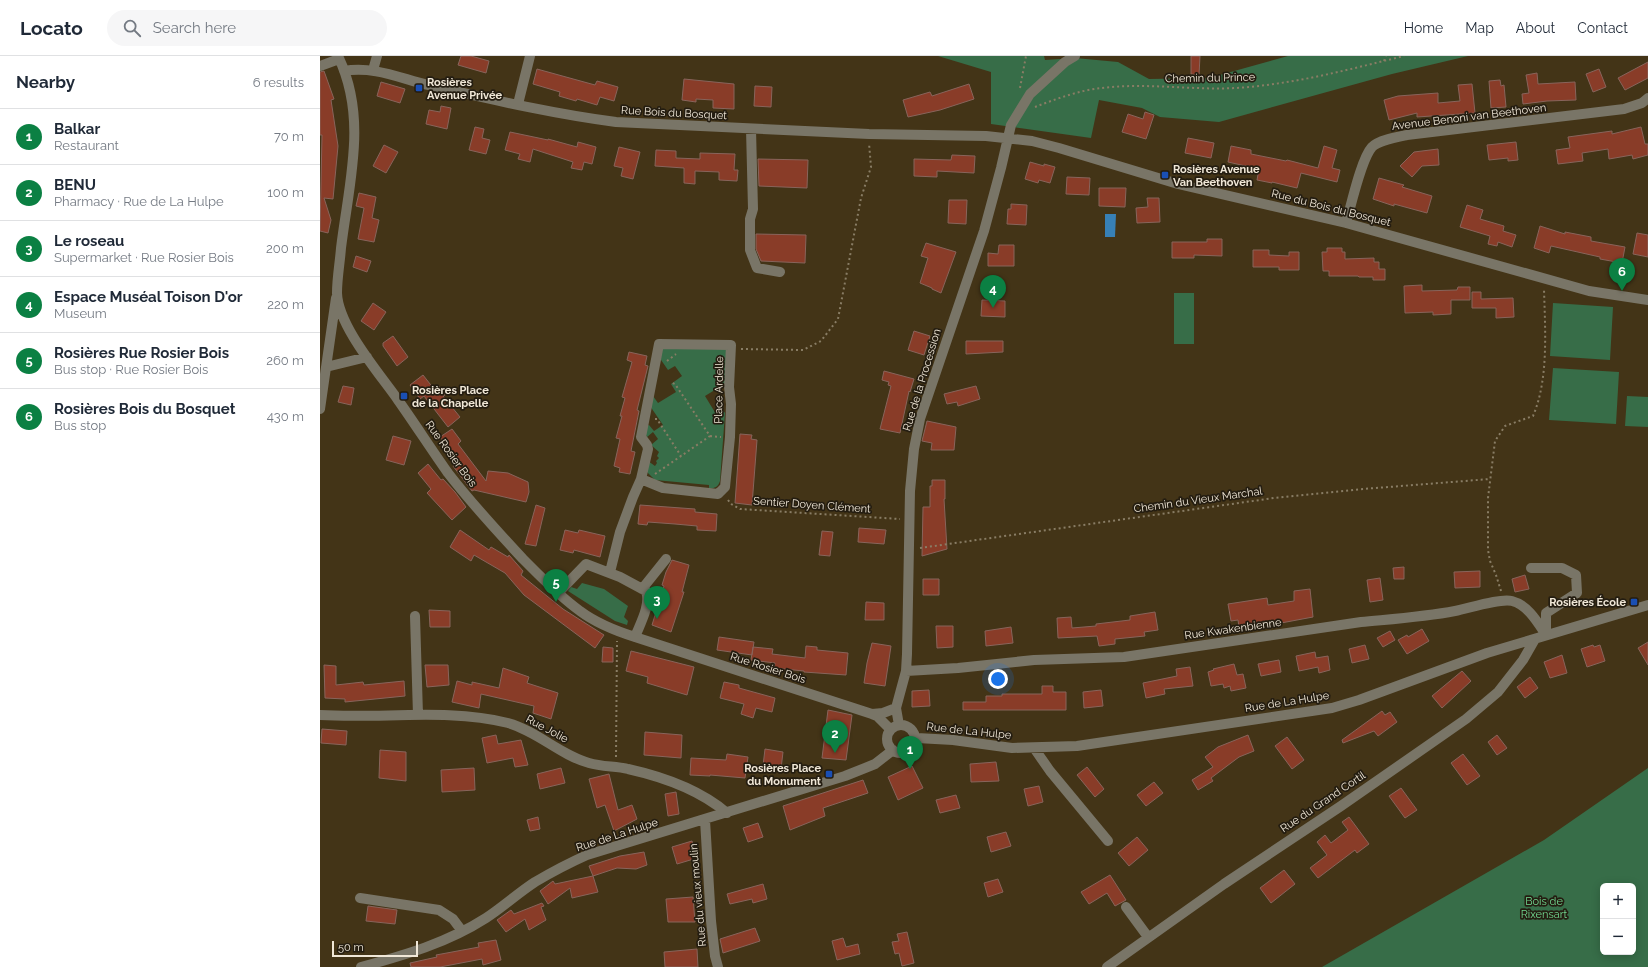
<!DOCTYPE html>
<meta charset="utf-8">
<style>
:root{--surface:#fff;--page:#f6f6f7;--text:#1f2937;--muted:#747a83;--line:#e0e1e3;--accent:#0b8043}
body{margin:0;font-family:Raleway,sans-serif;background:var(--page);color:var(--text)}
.controls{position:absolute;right:12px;bottom:12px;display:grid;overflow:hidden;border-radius:6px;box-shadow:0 2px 10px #0003}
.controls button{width:36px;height:36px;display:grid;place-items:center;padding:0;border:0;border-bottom:1px solid var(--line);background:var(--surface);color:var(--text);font:20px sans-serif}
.scale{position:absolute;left:12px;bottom:10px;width:86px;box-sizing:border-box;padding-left:4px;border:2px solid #f0e7d7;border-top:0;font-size:11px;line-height:14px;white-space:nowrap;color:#f0e7d7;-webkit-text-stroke:3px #241d11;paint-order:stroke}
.you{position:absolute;left:678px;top:623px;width:14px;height:14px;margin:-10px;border:3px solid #fff;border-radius:50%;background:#1a73e8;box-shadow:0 0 0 6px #1a73e833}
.badge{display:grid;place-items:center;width:26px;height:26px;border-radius:50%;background:var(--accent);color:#fff;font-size:13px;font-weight:700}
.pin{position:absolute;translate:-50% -33px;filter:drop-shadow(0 1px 2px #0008)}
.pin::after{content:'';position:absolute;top:21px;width:14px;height:12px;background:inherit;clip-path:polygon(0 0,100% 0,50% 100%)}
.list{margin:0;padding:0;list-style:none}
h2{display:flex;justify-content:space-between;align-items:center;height:52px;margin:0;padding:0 16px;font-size:17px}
h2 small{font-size:13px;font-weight:400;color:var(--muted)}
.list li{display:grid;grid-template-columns:26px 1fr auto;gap:12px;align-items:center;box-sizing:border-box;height:56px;padding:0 16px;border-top:1px solid var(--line)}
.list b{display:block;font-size:15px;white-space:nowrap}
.list p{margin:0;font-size:13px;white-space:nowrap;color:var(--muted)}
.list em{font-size:13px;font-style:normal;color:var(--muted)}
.icon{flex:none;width:22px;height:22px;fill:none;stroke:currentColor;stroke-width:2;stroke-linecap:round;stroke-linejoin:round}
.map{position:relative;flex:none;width:1328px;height:911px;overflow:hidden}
header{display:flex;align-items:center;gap:24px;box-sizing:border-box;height:56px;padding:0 20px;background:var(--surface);border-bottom:1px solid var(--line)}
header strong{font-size:19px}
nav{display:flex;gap:22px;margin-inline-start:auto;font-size:14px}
.search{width:280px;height:36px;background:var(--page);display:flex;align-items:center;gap:10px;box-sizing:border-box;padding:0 14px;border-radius:22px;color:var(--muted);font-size:15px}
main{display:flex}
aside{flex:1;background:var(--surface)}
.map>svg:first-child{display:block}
.green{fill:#376d48;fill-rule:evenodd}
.water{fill:#3780b6}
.building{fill:#893c28;stroke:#88645b}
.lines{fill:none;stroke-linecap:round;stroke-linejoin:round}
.path{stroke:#897d65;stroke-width:2;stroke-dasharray:2 3;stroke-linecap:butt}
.minor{stroke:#797567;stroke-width:10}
.transit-dot{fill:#1a4fb4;stroke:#241d11;stroke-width:1.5}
.labels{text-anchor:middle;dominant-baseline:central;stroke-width:3.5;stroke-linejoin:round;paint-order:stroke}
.street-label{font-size:11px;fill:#f0e7d7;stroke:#241d11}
.poi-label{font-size:11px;font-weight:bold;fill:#f0e7d7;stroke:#241d11;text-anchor:start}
.park-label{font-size:11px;fill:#71d991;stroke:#241d11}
</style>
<header>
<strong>Locato</strong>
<div class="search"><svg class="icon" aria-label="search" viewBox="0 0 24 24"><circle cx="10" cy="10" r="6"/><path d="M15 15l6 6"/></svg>Search here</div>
<nav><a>Home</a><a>Map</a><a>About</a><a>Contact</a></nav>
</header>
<main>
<aside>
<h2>Nearby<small>6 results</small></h2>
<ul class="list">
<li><span class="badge">1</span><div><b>Balkar</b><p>Restaurant</p></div><em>70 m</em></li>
<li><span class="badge">2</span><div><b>BENU</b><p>Pharmacy · Rue de La Hulpe</p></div><em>100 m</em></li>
<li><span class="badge">3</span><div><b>Le roseau</b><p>Supermarket · Rue Rosier Bois</p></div><em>200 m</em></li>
<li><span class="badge">4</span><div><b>Espace Muséal Toison D'or</b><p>Museum</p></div><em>220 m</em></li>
<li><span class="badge">5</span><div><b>Rosières Rue Rosier Bois</b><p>Bus stop · Rue Rosier Bois</p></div><em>260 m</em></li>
<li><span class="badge">6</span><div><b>Rosières Bois du Bosquet</b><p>Bus stop</p></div><em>430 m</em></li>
</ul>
</aside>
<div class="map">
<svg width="1328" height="911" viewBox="0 0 1328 911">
<rect width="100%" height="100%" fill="#433417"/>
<path class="green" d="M618,0h106l1,4 30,-2 43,4 31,17 60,-1 79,-22h180l-76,18 -173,48 -59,-5 -18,-9 -43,-8 -8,38 -100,-14v-52z
M854,237h20v51h-20z
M1233,247l60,4 -3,53 -60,-4z
M342,292h66l-2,35 -21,13 11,18 7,-4 2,3 -5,68c-2,6 -5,7 -11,8v-4l-54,-5 -9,-9 2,-10 7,5 2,-3 -1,-2 3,-3 -2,-2 2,-4 -8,-7 7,-6 -5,-7 -6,5 -3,-5 1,-5 4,-2 5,6 9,-6 -13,-19 3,-10 5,7 18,-11 -5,-8 11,-8 -7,-10 -7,4 -9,-13z
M1233,312l66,4 -3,52 -67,-4z
M1307,340l21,1v30l-23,-1z
M262,527l22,6 24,17 -4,11 4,4 -1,4 -12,-4 -47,-30 3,-4 6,2z
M1328,712v199h-326l222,-127zM1283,830h30v66h-30z"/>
<path class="water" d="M785,158h11l-1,23h-10z"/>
<path class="building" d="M141,0h10l18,5 -3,12 -28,-8z
M871,0h9l-1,19 -8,-1z
M1328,6v16l-23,12 -7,-12z
M217,13l58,16 2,-4 21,6 -4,14 -14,-4 -3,8 -20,-6 -1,2 -17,-5 1,-4 -27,-8z
M1279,13l7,18 -13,5 -7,-18z
M4,15l10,28 -3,1 7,46 -5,53 -9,-1 7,22 -3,13 -8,-2 2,-96h-2v-63z
M1217,17l1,11 37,-2 1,18 -29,1 -24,3 -1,-10 7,-1 -3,-18z
M364,23l50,5v25l-21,-1v-8l-17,-1v3l-14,-2z
M1180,24l1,6 3,-1 2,22 -15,1 -2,-27z
M61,26l24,7 -5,14 -23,-7z
M649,28l5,15 -34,11 -32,7 -5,-17 27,-8 2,4z
M1152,28l3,29 -58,4v-4l-28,7 -5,-20 14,-4 40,-3v10l22,-2 -2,-16z
M435,30l17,1 -1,20 -17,-1z
M121,50l10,2 -4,21 -21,-5 3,-14 11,2z
M825,56l9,3 -8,24 -24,-7 6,-18 15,5z
M155,71l9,2 -2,9 8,2 -4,14 -17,-4z
M1321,71l4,17h3v11l-15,4 -1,-4 -23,4 -1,-10 -26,4 1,8 -25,3 -2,-14 14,-2 -2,-11 44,-6v3z
M190,76l38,8v-1l29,8 1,-5 18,5 -4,17 -8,-2 -2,8 -11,-2 2,-6 -40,-13 -3,13 -12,-3 2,-5 -15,-4z
M868,82l26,5 -3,15 -26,-5z
M1196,86l2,18 -10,1v-3l-19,2 -2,-15z
M64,89l14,7 -12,21 -13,-7z
M911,90l20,4v4l35,7 1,-1 31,8 6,-22 13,4 -5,18 8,2 -3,12 -36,-9 -4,15 -25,-6v1l-15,-3 2,-11 -31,-7z
M299,91l21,5 -7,27 -12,-3 2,-8 -9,-2z
M1118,93l1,16 -17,1 -10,11 -12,-11 14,-14z
M336,94l20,1v7l24,1v-6l35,1 -1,16h4l-1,11 -18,-1v-8l-24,-1v13l-11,-1v-15l-29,-2z
M632,99l23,1 -1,17 -37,-2v6l-23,-1v-17l37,1z
M438,103l50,1 -1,28 -48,-2z
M710,106l14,4v-2l11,3 -5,16 -11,-3 -1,3 -13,-4z
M747,121l23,1 -1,17 -23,-1z
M1059,122l25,7 -2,2 30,9 -5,17 -33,-9v2l-21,-7z
M779,132h27l-1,19 -26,-1z
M39,137l17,4 -4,21 7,2 -5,22 -16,-3 6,-31 -8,-2z
M827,142h12l1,24 -23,1 -1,-15 12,-1z
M629,144h18l-1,24 -18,-1z
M691,148l16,1 -1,20 -19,-1 1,-15h3z
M1147,149l16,5 -3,9 24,7 -1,5 13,4 -4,12 -14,-5 -1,4 -9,-2 2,-8 -30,-9z
M1220,170l25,8v-2l26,5v4l34,6 -3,16 -22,-4v-2l-49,-11 -2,7 -15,-5z
M1317,177l11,2v22l-15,-3z
M436,178l50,1 -1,28 -44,-2 -5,-12z
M887,183h15v17l-28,-1v3h-22v-16h35z
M606,187l30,9 -15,41 -9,-4v-1l-12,-5 8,-25 -7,-2z
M679,189h15v21h-26v-13l10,1z
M1007,192h15v4h3v7l29,-1v4h5v7h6v11h-12v-3h-14l-1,-1h-29v-5h-6l-1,-19h5z
M933,194h16v5l20,1v-4h10v18h-20v-3h-26z
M36,200l15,5 -4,11 -14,-5z
M1102,229v6l35,-1 1,-3h12v13h-19v14l-18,1v-3l-28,1 -1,-27z
M1152,236h9v7l32,-1 1,19 -18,1v-10h-24z
M662,244l23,1v16l-24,-1z
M53,247l13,9 -12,18 -13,-9z
M594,275l16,5 -6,19 -16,-5z
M73,280l15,21 -11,9 -14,-20v-3z
M646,285h37v11l-37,2z
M309,296l18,4 -2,9 3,1 -11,44 2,1 -8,40 4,1 -5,22 -11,-2 1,-4 -6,-2 6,-27 -4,-1 6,-22h-2l5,-18 -3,-1 10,-35 -5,-2z
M564,315l30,8 -4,13 -1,-1 -9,42 -20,-4 11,-43 -3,-1 1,-3 -7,-2z
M103,319l11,14 5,-3 6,9 -2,1 17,21 -12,10 -24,-31 -4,3 -10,-14z
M23,330l11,2 -3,17 -13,-3z
M656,330l4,13 -22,7 -1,-4 -10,2 -3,-10z
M607,365l29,6 -2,23h-23l1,-7 -10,-2z
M132,373l9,12 -3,3 28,37 2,-10 20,2 20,9 1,10 -3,10 -52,-12 -2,1 -19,-25 6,-4 -19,-25z
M420,378l12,1 -1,4 6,1 -5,65 -17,-2z
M73,380l18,5 -7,24 -18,-5z
M108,408l13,16 2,-1 12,13 11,15 -14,13 -25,-27 4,-4 -13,-16z
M612,424h13v19h-1l3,50 -25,7 1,-49h7v-21h2z
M216,449l9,3 -9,38 -11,-2z
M320,449l55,4v3l22,2 -1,17 -19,-1v-4l-22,-2 -27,-2 -1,3 -9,-1z
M539,472l27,2 -2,14 -26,-2z
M140,474l29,20 2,-3 17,10 1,-2 14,16 -2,4 42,34 41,26 -9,13 -71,-53 -19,-22 -31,-18 -3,6 -21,-14z
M245,474l13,3 1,-3 26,6 -5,21 -26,-7 -1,3 -13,-3z
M502,475l11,1 -3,24 -11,-1z
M352,504l17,5 -7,27h2l-13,40 -19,-7 12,-39 -2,-1 4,-13z
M1084,511v12h-10l-1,-11z
M1160,515v16l-25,1 -1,-16z
M1205,519l4,14 -14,3 -3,-13z
M1060,522l3,22 -13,2 -3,-22z
M603,523h16v16h-16z
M990,533l3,28 -32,6v-2l-42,6 -1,-7 -7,1 -3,-17 39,-6 1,7 26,-4v-10z
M546,546l18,1v17h-19z
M109,554l21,1v16h-20z
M835,556l3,18 -14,2 1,4 -30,3v5l-16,2 -2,-10 -39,2 -1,-20 14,-1 1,11 24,-2v-2l34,-4v-4z
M616,570h17v21l-16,1z
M691,571l2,16 -27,3 -1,-15z
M1102,573l7,12 -22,13 -9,-14 9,-5 1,2z
M1070,575l5,9 -12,7 -6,-9z
M399,581l35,5 -2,13 -35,-5z
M1328,586v23l-10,-17z
M552,587l19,3 -6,40 -21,-3 3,-20z
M1045,589l4,14 -17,4 -3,-14z
M1273,589l1,2 6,-2 5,16 -18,6 -6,-18z
M486,590l11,1v3l31,3 -2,22 -42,-3v-1l-30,-3 1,-5 -24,-3 2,-13 20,2 -1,5 33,4z
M283,591l10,1v14h-11z
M311,595l63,16 -7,28 -40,-12 1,-6 -22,-6z
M995,596l1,6 12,-2 2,14 -11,3 -1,-6 -19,4 -3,-15z
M1242,599l5,18 -17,5 -6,-16z
M959,604l2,12 -20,4 -3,-12z
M914,608l3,11 6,-1 3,14 -15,3 -1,-5 -6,2 -1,-4 -12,2 -3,-14 6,-2 -1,-1z
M4,609l12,1v19l27,-3 1,3 40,-4 1,15 -60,6v-3l-20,-1z
M105,609h23l1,20 -22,2z
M870,611l3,19 -29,3 1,5 -19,4 -3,-15 34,-7 -1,-7z
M183,612l26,9 -2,6 31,10 -7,26 -18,-6 1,-7 -53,-12 -2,14 -27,-6 5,-21 15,4v-3l27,6z
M1142,615l9,10 -29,27 -10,-12z
M1210,621l8,11 -13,10 -8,-11z
M404,626l15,3v3l36,10 -3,14 -16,-4 -3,10 -12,-4 3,-10 -24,-6z
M722,630h11v6h13v18h-103v-8h23v-6h16v-2h40z
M609,634l1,16 -18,1v-16z
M781,634l2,16 -19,2 -1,-16z
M508,654l24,5 -6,45 -24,-2z
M1062,655l3,4 5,-3 7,10 -19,14 -4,-5 -31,12 -1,-3z
M2,673l25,2 -1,14 -25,-2z
M325,676l37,3 -1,23 -37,-3z
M176,679l2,9 23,-4 7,25 -13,2 -2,-9 -26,5 -5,-25z
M928,679l6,16 -15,6 -28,21 2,3 -15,9 -6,-10 21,-13 -8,-10 13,-10z
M1177,679l10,13 -10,7 -9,-13z
M967,681l17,23 -12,9 -17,-23z
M445,693l18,3 -2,17 -18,-3z
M60,694l26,2v29l-27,-3z
M407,698l21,3 -3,21 -35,-3v1l-20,-1 1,-17 35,2z
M1143,698l17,22 -13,9 -16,-22z
M676,706l3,19 -28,1 -1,-18z
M592,710l11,22 -25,12 -10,-23z
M767,711l17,22 -9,8 -18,-22z
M154,712l1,22 -33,2 -1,-22z
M241,712l4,15 -25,6 -3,-15z
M289,718l9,36 14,-5 5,14 -23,12 -9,-26 -8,3 -8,-29z
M543,724l5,13 -45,15 2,8 -35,14 -7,-24z
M834,726l9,11 -17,13 -9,-11z
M719,730l4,16 -15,4 -4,-17z
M1081,732l16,22 -12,8 -16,-22z
M356,736l3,22 -11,2 -3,-22z
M636,739l4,13 -20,5 -4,-13z
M218,761l2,12 -10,2 -3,-11z
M1029,761l20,27 -12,9 -2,-3 -37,28 -8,-10 17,-13 -10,-13 8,-7 6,8 17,-13 -6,-8z
M438,767l5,14 -15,5 -5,-14z
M686,776l5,14 -20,6 -4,-15z
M817,781l11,13 -19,16 -11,-13z
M372,785l5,17 -20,6 -5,-17z
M324,796l3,13 -11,4 -19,-1 -24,8 -4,-10 31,-10z
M964,814l11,14 -24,19 -11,-15z
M790,819l16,25 -11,6 -8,-13 -18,11 -8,-12z
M273,820l5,16 -26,6 -2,-10 -22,16 -8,-13 13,-10 2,3z
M678,823l5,13 -15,5 -4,-14z
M443,828l4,15 -14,4 -1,-4 -22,5 -3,-10z
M373,841l2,25h-27l-2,-23z
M222,847l2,3 -3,1 5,13 -17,10 -4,-11 -19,13 -9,-12 14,-10 3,4z
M48,850l29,4 -2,14 -29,-3z
M435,872l5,13 -37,12 -3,-14z
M587,876l7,31 -12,3 -3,-13 -4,1 -3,-12 7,-1 -2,-7z
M523,882l3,9 12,-3 2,10 -23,6 -5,-19z
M176,884l5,20 -18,5 -1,-6 -42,8h-29l-1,-4 27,-6 -1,-2 43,-8 -1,-4z
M377,893l1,18h-33l-1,-15z"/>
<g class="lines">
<path class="path" d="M1064,5l2,-5
M700,32l6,-32
M715,51c21,-8 45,-17 67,-19 49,-6 98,4 147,-1 53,-5 102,-18 155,-31
M421,293l62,1 18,-9 17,-22 23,-121 10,-31 -2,-24
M347,305l9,-7
M335,363h2l24,37
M390,380l11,1
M335,418l55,-38 -35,-52 -5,-2
M408,444l3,4 9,5 160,10
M600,492l354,-50 89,-9 127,-10
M1181,535l-5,-16 -6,-14 -2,-11v-52l7,-57 10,-15 28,-10c16,-37 12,-88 11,-127
M296,701l1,-116"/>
<path class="minor" d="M18,0c30,62 11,126 3,192 -1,14 -4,30 -4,45 1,33 42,80 61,107 17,24 33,49 50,73 23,30 49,58 75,86 18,18 36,37 57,52 16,12 36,20 55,26l237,77 5,2 13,13
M0,10l19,-7
M53,14l4,-14
M24,15c30,-5 55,7 84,14 62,14 125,29 188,37l253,12 117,2 46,5 27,7 119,36 168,39 243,68 59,9
M198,48l12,-48
M431,73l2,80 -3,10v31l7,18 23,4
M1026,167c5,-17 15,-64 26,-76 7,-7 25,-10 35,-12l217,-26 18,-6 6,-5
M6,311l41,-10
M0,353l16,-111
M1211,512h31l14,7 1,18 -31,20v22
M290,516l10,-40 13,-35 8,-18 7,-30 -1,-4 -6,-8 18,-93 72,1 -2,42 2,17 -1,33 -5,50 -7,7 -55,-6 -22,-9
M322,533l24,-30
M238,537l28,-29 34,13 26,14c5,14 -6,33 -11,46
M95,560l3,99
M586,615l52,-3 76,-8 90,-3 237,-35c31,-3 63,-5 94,-11 15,-3 45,-13 57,-10 16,4 26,22 34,34
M552,658l11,-1 13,-5
M0,659c61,4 128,-7 188,8 29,8 52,32 81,40 13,4 27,3 39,6 36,8 72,21 99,44
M567 683a14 14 0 1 1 28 0a14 14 0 1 1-28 0Z
M579,669l-3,-17 10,-37 1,-17 3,-163 4,-42 6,-30 64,-188 17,-63 10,-43 19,-31 35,-32 10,-6
M597,682l36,2 59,8 65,-2 255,-38 27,-8 128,-47 161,-48
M714,692l16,23 58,70
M385,764l6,101 4,35 3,11
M40,842l79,12 14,9 9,12
M806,851l22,30
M41,911c44,-12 86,-24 125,-49 17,-11 32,-25 49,-36 17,-10 34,-19 52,-27l258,-79 30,-12 18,-14
M787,911l117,-83 117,-78 125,-87 32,-27 25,-32 12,-21"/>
</g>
<g class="transit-dot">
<rect x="95" y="28" width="8" height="8" rx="2"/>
<rect x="841" y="115" width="8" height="8" rx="2"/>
<rect x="80" y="336" width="8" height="8" rx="2"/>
<rect x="1310" y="542" width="8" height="8" rx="2"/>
<rect x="505" y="714" width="8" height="8" rx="2"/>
</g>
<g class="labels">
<g class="street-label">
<text transform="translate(890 22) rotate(-1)">Chemin du Prince</text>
<text transform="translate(354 57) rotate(3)">Rue Bois du Bosquet</text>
<text transform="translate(1149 61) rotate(-7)">Avenue Benoni van Beethoven</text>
<text transform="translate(1011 152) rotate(14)">Rue du Bois du Bosquet</text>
<text transform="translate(602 324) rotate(-73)">Rue de la Procession</text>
<text transform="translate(399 334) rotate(-89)">Place Ardelle</text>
<text transform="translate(131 398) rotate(54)">Rue Rosier Bois</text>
<text transform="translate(878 444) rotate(-8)">Chemin du Vieux Marchal</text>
<text transform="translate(492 449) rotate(4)">Sentier Doyen Clément</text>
<text transform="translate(913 573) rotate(-8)">Rue Kwakenbienne</text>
<text transform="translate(448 612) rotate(18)">Rue Rosier Bois</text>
<text transform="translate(967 646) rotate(-9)">Rue de La Hulpe</text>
<text transform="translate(227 673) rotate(28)">Rue Jolie</text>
<text transform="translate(649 675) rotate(6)">Rue de La Hulpe</text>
<text transform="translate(1003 746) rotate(-34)">Rue du Grand Cortil</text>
<text transform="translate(297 779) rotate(-18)">Rue de La Hulpe</text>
<text transform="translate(378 839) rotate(-95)">Rue du vieux moulin</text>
</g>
<g class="poi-label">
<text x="107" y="26">Rosières<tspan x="107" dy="13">Avenue Privée</tspan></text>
<text x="853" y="113">Rosières Avenue<tspan x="853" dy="13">Van Beethoven</tspan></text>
<text x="92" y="334">Rosières Place<tspan x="92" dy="13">de la Chapelle</tspan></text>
<text x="1306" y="546" text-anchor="end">Rosières École</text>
<text x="501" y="712" text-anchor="end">Rosières Place<tspan x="501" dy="13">du Monument</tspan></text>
</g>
<g class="park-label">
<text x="1224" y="845">Bois de<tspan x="1224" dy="13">Rixensart</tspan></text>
</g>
</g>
</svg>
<div class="controls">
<button>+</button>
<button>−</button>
</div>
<div class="scale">50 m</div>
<div class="you"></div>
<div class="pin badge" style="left:590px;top:713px">1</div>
<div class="pin badge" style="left:515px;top:697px">2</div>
<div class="pin badge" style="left:337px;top:563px">3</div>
<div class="pin badge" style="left:673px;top:252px">4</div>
<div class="pin badge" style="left:236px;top:546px">5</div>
<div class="pin badge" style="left:1302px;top:235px">6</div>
</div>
</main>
